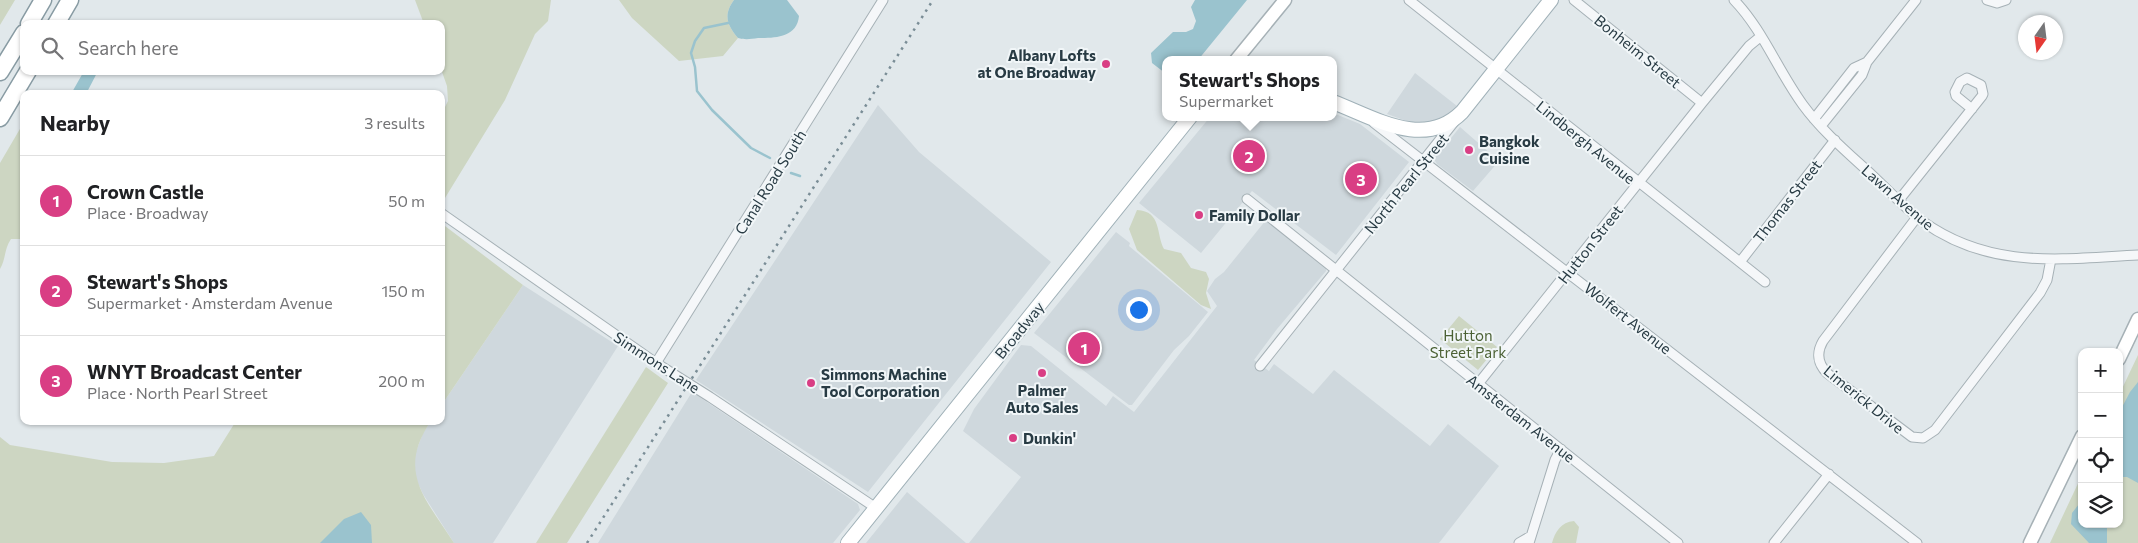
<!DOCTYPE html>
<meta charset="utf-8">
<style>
:root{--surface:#fff;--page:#f2f2f2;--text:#202124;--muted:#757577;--line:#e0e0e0;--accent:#d93e84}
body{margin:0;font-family:Commissioner,sans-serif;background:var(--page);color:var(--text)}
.controls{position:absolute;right:15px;bottom:15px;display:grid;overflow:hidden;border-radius:10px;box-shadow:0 1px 4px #0004}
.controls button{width:45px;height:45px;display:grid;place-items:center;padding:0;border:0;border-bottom:1px solid var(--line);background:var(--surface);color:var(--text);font:25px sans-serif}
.compass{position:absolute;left:2018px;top:15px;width:45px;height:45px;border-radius:50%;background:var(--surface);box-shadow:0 1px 4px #0004;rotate:194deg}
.you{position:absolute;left:1138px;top:309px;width:18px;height:18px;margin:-12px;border:4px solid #fff;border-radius:50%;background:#1a73e8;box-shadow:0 0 0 8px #1a73e833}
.badge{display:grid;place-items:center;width:32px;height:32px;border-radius:50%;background:var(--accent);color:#fff;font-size:16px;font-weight:700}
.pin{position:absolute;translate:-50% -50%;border:2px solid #fff;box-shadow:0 1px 5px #0006}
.popup{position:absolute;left:1162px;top:56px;width:175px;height:65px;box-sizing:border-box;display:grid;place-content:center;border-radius:10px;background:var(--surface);filter:drop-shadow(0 1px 4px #0005);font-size:16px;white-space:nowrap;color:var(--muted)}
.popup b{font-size:19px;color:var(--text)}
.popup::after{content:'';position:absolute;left:50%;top:100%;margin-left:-10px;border:10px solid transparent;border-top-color:var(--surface)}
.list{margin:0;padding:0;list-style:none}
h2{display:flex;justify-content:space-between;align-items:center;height:65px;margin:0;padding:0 20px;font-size:21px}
h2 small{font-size:16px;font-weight:400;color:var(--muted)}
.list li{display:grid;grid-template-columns:32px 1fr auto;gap:15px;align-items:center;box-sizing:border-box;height:90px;padding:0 20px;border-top:1px solid var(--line)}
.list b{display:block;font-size:19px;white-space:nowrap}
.list p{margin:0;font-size:16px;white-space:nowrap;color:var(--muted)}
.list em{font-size:16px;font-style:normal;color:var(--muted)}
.icon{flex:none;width:28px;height:28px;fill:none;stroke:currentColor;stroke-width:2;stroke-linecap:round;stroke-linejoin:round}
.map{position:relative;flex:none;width:2138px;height:543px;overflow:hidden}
.search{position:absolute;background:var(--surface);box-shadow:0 1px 4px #0004;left:20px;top:20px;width:425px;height:55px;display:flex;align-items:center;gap:12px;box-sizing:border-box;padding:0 18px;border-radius:10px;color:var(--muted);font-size:19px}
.panel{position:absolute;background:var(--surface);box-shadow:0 1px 4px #0004;left:20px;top:90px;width:425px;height:335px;border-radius:10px}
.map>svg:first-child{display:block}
.built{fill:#cfd8dd}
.green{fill:#cdd6c2}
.water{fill:#9ac3ce}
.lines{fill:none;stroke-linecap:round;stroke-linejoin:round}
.stream{stroke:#9ac3ce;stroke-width:2.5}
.street-casing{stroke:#a6b1b6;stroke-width:11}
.secondary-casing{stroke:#a6b1b6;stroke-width:15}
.primary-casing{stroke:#a0b1b8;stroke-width:16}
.highway-casing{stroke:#889ba3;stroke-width:19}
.street{stroke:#f5f7f9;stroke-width:9}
.secondary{stroke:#fff;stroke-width:12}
.primary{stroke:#fff;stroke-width:14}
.highway{stroke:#fff;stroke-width:16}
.rail{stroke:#7a8d96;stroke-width:2.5;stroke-dasharray:2.5 5;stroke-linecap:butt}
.poi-dot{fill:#d93e84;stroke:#f1f6f8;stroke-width:2}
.labels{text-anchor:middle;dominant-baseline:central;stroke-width:4;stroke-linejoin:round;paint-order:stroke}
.street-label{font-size:15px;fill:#283b44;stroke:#f1f6f8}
.poi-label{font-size:15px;font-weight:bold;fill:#283b44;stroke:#f1f6f8;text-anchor:start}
.park-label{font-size:15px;fill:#4b6134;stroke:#f1f6f8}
</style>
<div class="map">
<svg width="2138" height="543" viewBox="0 0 2138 543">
<rect width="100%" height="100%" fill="#e1e8eb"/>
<path class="built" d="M1415,73l42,33 -10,11 -11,6h-24l-25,-9z
M878,105l41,47 132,110 -183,230 -172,-112z
M1333,113l27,11 49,38 -73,93 -84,-64 -51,62 -62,-50 71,-86h123z
M1460,127l39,34 -26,30 -36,-27 -3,-5z
M1266,220l60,47v4l-49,58 -23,31 15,11 5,-7 39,30 21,-24 96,76 18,-22 51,42 -60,77h-470l52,-66 -58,-46 11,-22 47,-64 10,1 75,60 7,-10 21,16 83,-106 -10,-15 8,-12 9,-7z
M1116,232l14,11 -1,3 79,66 -19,24 -15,14 -42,55h-3l-95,-72z
M523,285l95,61 -125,197h-39l-31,-49 -8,-17v-23l8,-21 8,-12h10v-15z
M692,392l166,112 2,6 -27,33h-235z
M907,492l59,51h-100z"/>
<path class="green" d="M0,0h15l-15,25z
M415,0h136l-3,21 -13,13 -30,66 -60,98 -4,-2v-81l7,-14 -1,-15 -6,-17v-45h-17z
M619,0h115c-11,15 -7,25 4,38l-15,18 -44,5 -47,-43z
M24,122v32l-4,7 4,7v71h-13c-7,10 -5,20 -11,30v-106z
M1137,210c25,1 19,25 27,39l17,4 10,15 15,4 3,7 -3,14 5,16 -10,-4 -64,-55 -8,-21z
M441,223l82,62 -82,121z
M1459,316l38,31 -19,23 -38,-31z
M2138,355v188h-88l32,-68v49h37v-129z
M646,367l22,16 -101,160h-31z
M236,421h195c-35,51 -5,78 23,122h-454v-106l10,8 102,17 52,1 50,-7z
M1574,521l5,6 -3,16h-24c3,-11 9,-21 22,-22z"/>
<path class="water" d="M734,0h53l12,16c-2,22 -25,22 -41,22 -7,1 -13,2 -20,0 -11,-13 -15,-23 -4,-38z
M1195,0h52l-49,60h-33v13l-13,-10 -1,-10 22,-21h13l7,-3 3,-8 -5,-14z
M84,71h14l-12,23h-15z
M2138,382v101l-11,-6h-8v-64l11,-21z
M2082,493v31h25v19h-18l-18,-19 1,-11 7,-9z
M361,512l10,13 1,18h-52l24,-24z"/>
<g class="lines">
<path class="stream" d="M728,23l-24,5 -9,13 -4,12 4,14 2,24 15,19 39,38 19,10
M791,173l9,3"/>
<g class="street-casing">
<path id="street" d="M1409,0l356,282
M1574,0l128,103
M1734,0c29,30 44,71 69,105 19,26 45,48 69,70 16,15 32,32 50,46 68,49 138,38 216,34
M1987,0l10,3 9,-3
M1814,119l40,-51 13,-6
M1374,123l543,420
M1821,126l41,-51 5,-13 49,-62
M1247,199l431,344
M1899,200l83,-104 1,-2 -2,-9 -14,-7 -7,4 -5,10 1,4 16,13
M441,213l215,150 54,34 166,111
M1917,217l-94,124c-7,12 -5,23 4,32l85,64 11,1 12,-8 105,-137 7,-13 4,-21
M1740,262l95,-122
M656,363l227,-363
M1260,366l194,-244
M1478,384l224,-281 47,-57 11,-9
M1519,543l12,-7
M1529,543l26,-83 6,-11
M1774,543l55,-69"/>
</g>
<g class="secondary-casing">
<path id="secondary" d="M1236,60l49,-60
M2119,359l19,-40
M2030,543l52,-107"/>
</g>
<g class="primary-casing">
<path id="primary" d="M1333,102c42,16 91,48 129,10l89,-112
M848,543l342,-426"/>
</g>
<g class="highway-casing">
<path id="highway" d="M29,24l14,-24
M56,24l14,-24
M0,72l24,-39
M0,118l28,-47"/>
</g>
<use href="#street" class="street"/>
<use href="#secondary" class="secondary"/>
<use href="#primary" class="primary"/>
<use href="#highway" class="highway"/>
<path class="rail" d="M587,543l346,-543"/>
</g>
<g class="poi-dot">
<circle cx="1106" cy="64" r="5"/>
<circle cx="1469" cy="150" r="5"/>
<circle cx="1199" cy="215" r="5"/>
<circle cx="1042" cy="373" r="5"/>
<circle cx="811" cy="383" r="5"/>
<circle cx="1013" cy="438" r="5"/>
</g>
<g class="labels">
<g class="street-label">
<text transform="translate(1638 51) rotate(39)">Bonheim Street</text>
<text transform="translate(1586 142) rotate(39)">Lindbergh Avenue</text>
<text transform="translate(770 182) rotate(-58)">Canal Road South</text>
<text transform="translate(1406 183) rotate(-51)">North Pearl Street</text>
<text transform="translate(1898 197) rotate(41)">Lawn Avenue</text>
<text transform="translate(1787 201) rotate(-52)">Thomas Street</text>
<text transform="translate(1590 244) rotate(-52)">Hutton Street</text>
<text transform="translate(1628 318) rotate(38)">Wolfert Avenue</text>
<text transform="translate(1019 330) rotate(-51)">Broadway</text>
<text transform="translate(657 362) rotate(33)">Simmons Lane</text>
<text transform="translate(1864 399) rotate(39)">Limerick Drive</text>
<text transform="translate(1521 418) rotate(38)">Amsterdam Avenue</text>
</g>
<g class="poi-label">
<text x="1096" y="55" text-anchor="end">Albany Lofts<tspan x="1096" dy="17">at One Broadway</tspan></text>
<text x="1479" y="141">Bangkok<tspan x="1479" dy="17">Cuisine</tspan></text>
<text x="1209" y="215">Family Dollar</text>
<text x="821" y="374">Simmons Machine<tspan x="821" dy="17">Tool Corporation</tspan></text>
<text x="1042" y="390" text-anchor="middle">Palmer<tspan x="1042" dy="17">Auto Sales</tspan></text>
<text x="1023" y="438">Dunkin'</text>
</g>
<g class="park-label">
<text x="1468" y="335">Hutton<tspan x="1468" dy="17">Street Park</tspan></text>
</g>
</g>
</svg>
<div class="controls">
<button>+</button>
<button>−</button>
<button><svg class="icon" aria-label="locate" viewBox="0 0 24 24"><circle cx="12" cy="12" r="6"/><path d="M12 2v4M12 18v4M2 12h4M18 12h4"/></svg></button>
<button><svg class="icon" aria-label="layers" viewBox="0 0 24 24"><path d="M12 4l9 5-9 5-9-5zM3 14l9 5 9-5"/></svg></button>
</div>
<svg class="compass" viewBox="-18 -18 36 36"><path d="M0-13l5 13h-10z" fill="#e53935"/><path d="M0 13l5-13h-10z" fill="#757577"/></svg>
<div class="you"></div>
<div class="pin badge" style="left:1084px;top:348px">1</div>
<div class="pin badge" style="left:1249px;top:156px">2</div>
<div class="popup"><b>Stewart's Shops</b>Supermarket</div>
<div class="pin badge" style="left:1361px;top:179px">3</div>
<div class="search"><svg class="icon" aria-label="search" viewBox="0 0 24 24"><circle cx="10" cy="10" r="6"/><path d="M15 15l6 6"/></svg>Search here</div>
<section class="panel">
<h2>Nearby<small>3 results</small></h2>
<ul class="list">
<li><span class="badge">1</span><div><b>Crown Castle</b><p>Place · Broadway</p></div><em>50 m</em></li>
<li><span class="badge">2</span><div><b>Stewart's Shops</b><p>Supermarket · Amsterdam Avenue</p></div><em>150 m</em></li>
<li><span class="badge">3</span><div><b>WNYT Broadcast Center</b><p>Place · North Pearl Street</p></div><em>200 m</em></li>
</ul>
</section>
</div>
